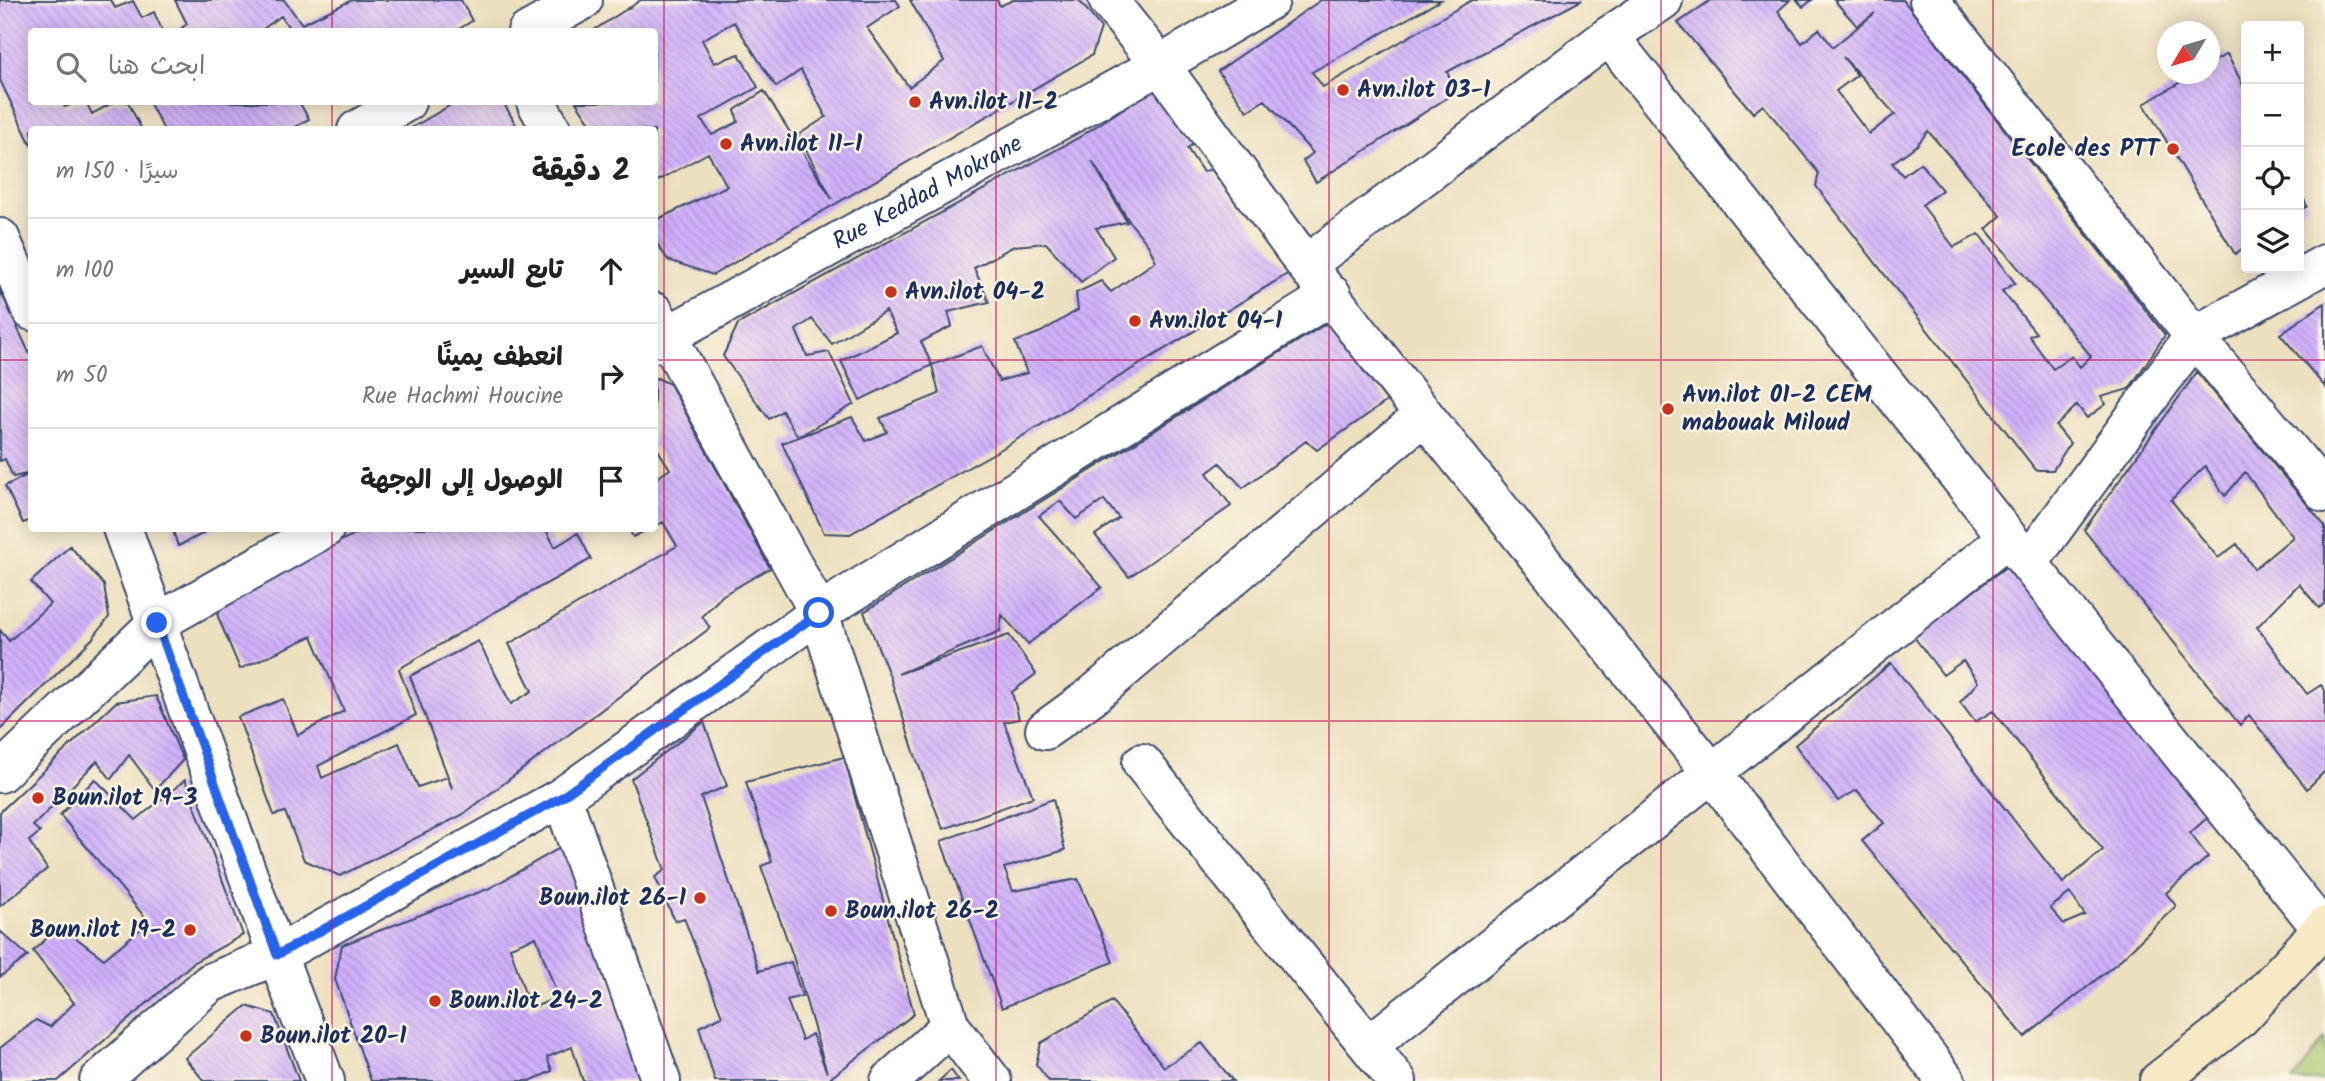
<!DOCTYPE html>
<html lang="ar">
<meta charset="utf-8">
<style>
:root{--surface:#fff;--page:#f2f2f2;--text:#222;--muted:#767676;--line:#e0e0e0}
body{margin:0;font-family:Kalam,"Playpen Sans Arabic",sans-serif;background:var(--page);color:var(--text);direction:rtl}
.controls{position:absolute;right:21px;top:21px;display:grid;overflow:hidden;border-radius:7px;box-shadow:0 4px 18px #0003}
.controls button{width:63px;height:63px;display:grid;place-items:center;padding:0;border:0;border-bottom:2px solid var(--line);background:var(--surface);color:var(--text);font:35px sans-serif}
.compass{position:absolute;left:2157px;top:21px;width:63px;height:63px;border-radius:50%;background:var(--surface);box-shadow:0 4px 18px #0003;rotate:232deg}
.stop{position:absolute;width:21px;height:21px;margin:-16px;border:5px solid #2563eb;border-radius:50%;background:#fff}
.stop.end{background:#2563eb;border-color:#fff;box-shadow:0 2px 7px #0008}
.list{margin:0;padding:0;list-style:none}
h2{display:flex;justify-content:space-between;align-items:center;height:91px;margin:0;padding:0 28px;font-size:30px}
h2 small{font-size:23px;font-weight:400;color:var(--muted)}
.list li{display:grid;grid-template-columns:46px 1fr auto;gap:21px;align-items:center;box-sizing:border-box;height:105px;padding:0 28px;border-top:2px solid var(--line)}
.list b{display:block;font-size:26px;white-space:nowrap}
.list p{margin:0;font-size:23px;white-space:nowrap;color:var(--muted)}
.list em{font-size:23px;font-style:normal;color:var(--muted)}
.icon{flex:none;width:38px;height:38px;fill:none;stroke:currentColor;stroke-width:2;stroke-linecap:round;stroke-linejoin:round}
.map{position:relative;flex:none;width:2325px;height:1081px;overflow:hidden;direction:ltr}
.search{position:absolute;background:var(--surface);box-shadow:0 4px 18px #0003;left:28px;top:28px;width:630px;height:77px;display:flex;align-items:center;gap:18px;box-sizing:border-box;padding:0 24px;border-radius:7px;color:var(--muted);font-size:26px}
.panel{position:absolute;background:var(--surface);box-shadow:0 4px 18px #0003;left:28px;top:126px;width:630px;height:406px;border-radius:7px;direction:rtl}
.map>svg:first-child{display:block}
.garden{fill:#a7c56c;stroke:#617a65;stroke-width:2}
.building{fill:url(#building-back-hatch);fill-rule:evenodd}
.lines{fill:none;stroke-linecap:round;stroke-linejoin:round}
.minor-casing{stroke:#3a4a6d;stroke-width:42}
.secondary-casing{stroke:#3a4a6d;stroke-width:42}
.minor{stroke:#fff;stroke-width:38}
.secondary{stroke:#f6e9c3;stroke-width:38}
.route{stroke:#2563eb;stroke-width:9}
.grid{fill:none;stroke:#c2185b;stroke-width:2;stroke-opacity:0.55}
.poi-dot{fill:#c8321e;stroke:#fcf5e5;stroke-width:2.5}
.labels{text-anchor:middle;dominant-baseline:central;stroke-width:5;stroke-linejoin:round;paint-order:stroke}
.poi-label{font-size:24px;font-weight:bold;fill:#1b2f5e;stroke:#fcf5e5;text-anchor:start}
.street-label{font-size:24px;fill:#1b2f5e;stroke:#fcf5e5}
</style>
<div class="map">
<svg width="2325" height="1081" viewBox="0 0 2325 1081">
<defs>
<pattern id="building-back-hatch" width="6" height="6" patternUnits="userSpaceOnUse" patternTransform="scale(1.75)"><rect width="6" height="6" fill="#d1b1fb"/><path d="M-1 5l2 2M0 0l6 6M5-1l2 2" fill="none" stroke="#a990ce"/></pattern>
</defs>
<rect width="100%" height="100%" fill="#fcf5e5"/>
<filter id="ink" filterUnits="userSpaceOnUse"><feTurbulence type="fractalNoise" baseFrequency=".0143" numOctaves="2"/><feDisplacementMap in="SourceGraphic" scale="14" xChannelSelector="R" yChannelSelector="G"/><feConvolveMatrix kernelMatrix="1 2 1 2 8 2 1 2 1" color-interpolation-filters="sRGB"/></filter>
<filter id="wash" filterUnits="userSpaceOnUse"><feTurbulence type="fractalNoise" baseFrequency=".00686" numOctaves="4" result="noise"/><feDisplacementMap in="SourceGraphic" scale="28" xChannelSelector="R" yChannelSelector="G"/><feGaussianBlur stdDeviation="1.57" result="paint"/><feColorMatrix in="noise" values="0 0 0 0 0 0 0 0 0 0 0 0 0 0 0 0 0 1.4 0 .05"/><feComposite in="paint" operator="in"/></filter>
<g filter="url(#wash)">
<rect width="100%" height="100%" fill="#ede0bf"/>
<path class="garden" d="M2325,1038v43h-32z"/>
<g id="blocks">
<path class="building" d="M0,0h111l4,8 18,-7 9,17 12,-6 9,20h-131v70h30l3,5 13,-5h8l6,12 22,-12h14l14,28h-110v17l-32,-67z
M175,0h109l18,24 50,-24h109l11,21 -18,11h-162l-11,-16 -22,16h-80v-2l8,-6z
M641,0h255l4,6 -33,22 42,59 35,-26 -34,-61h87l3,6 13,-6h66l22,28 -9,27 -379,220 -45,-15 -14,-21v-18l73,-35 -19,-33 -54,30v-53h-59l-19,-28h78v-70h-63zM734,22l42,65 25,-17 25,47 -28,18 34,64 -68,-108 -29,19 3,12 -26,13 -11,-16 57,-32 -19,-33 -25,9 -12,-23z
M1321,0h120l-129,72 11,15 149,-87h110l-135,72 9,20 -140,90 -13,-21 10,-8 -48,-53 -18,11 -29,-40z
M1711,0h79l-12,11 24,32 17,-14 14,18 42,-34 -18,13 -23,-26h69l262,335 -36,54 -28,8 5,7 -19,14 -10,-13 -21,21 14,17 -17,27h-17l-220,-284 3,-13 -56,-68 -10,8 -75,-90zM1843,57l52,57 -26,20 -33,-43 21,-16zM1928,131l73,85 -15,13 105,127 -11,11 -8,-11 -19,13 -24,-33 7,-3 -34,-42 13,-8 -36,-49 -25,13 -32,-42 20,-15 -22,-27 -17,13 -11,-13 25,-18z
M1797,0h15l-9,7z
M2227,54l19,37v155l-11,8 -91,-150 50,-30h16v-10z
M1155,88l42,54 -10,6 16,24 8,-3 78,104 -286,175 -153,86 -26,-1 -42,-90 14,-5 56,-21 14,24 21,-9 -7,-14 59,-24 -7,-29 -72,35 -19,-39 56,-28 -11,-22 -54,33 -20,-25 -16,11 11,26 22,-4 25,52 -56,33 -16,-26 -13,8 -46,-63 15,-32 340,-186zM1092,161l37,60 19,24 8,16 -45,31 -10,-11 -25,12 2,17 -37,22 -26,10 12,31 -28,8 -17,-35 -50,19 -11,-23 31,-16 -4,-14 41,-10 -15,-34 40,-22 32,-3 35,39 33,-25 -18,-29 31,-6z
M149,102h150l10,17 -19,11h-126z
M456,102h47l16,28h-111z
M2299,189l8,17 -8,5z
M0,290l32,69v161l-9,3 -18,-37 26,-13 -18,4 -8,-18 -5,2z
M2325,303v84l-45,-53z
M1327,323l60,78 -70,49 -11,-9 -63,47 -23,-25 -13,10 24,33 -102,71 -34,-42 24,-17 -15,-18 -28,19 -16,-18 -21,15 63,71 -74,57 -26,-29 -2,16 -102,43 111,-39 27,39 -24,18 7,27 -15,3 29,75 -90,32 -27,-71 -26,-81 -26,-65z
M2197,372l128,154v77l-6,5 -20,-24 -42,43 50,67 14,-9 4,5v81l-18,18 -58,-74 -9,10 -156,-195zM2205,466l20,30 20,-24 48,65 -39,32 -17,-25 -19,14 -47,-58z
M657,378l13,6 100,184 -47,27 -21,21 8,12 -248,187 -122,61 -36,-16 -19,-48 -11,3 -36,-98 45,-18 15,36 46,-24 -32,-75 -72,33 -22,-52 4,-18 145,-71h178l10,19 23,-14 13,26 -96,53 -96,57 17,46 -98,51 4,12 77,-35 19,44 29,-10 6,13 -43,-114 68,-35 33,63 21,-13 -23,-47 168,-98 -14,-24 -9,5v-47l16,-11 -16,-25v-65z
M172,528h42l-36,18z
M628,528h23l-18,9z
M70,546l34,39 5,32 -17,22 -92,91v-100l9,11 41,-37 -19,-22z
M2008,565l205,248 -23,20 18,24 -42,36 10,13 -59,57 -92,74 -163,-196 22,-18 -27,-33 -19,11 -43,-56 96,-82 172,220 40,-33 -110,-139 -18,11 -15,-20 18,-20 -15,-21 -20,14 -29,-38zM2070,893l15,22 -21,9 -14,-16z
M156,696l27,64 -28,30 -26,-35 -18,24 -14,-18 -64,65 7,6 -11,9 18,28 -47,37v-94l116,-110z
M704,722l23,64 -26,11 58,174 32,-9 11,34 -15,4 15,40 10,-6 15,39 -34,-117 -32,-90 11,-4 -26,-80 98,-25 70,257 -85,65 1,2h-115l-16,-54 23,-11 -38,-98 -9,3 -20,-44 10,-7 -34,-91z
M95,779l41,41 49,-40 58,155 -49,27 -136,119h-58v-33l36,-28 14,7 24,-24 -41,-52 27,-25 44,33 45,-37 -89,-107z
M1053,799l12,51 -61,18 9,23 65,-12 35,83 -111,46 -61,-167z
M565,845l76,236h-58l-11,-34 -25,10 5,14 -22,10h-159l-36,-102 7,-34 148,-57zM536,937l22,60 -28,12 -20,-62z
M0,931l28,25 -28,21z
M1112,1001l52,66 38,-24 31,38h-184l-13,-17 5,-21z
M246,1006l28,8 25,67h-95l-19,-23z
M951,1070l8,11h-20z"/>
</g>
</g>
<g filter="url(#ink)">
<use href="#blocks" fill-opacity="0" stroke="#3a4a6d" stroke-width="2"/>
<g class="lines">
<g class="minor-casing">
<g id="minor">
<path d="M1108,0l52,65 146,200 118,150 288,358 234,308"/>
<path d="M1929,0l265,336 131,157"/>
<path d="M527,32l56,-32"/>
<path d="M1609,36l399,502 314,391"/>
<path d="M536,102l16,28"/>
<path d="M357,130l49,-28"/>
<path d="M0,238l32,73"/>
<path d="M1306,265l303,-229 54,-36"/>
<path d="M654,312l165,301 131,413 42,55"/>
<path id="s1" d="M654,343l506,-278 110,-65"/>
<path d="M122,528l155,427 48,126"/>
<path d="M2029,562l165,-226 131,-72"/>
<path d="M1045,730l48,-35 331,-280"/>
<path d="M1142,763l255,318"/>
<path d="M0,773l157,-150 168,-95"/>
<path d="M562,797l99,284"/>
<path d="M1369,1045l639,-507"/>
<path d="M99,1081l111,-98 67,-28 285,-158 257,-184 513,-318"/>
<path d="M890,1081l60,-55"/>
</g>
</g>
<g class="secondary-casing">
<path id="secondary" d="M2159,1081l81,-63 85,-92"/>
</g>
<use href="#minor" class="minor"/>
<use href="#secondary" class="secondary"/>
</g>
</g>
<g class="lines" filter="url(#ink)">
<path class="route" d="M157,623l120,332 285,-158 257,-184"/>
</g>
<path class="grid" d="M332,0v32M664,0v1081M996,0v1081M1329,0v1081M1661,0v1081M1993,0v1081M332,102v28M0,360h32M654,360h1671M332,528v553M0,721h2325"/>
<g class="poi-dot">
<circle cx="1343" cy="90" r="7"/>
<circle cx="915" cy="102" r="7"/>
<circle cx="726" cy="144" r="7"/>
<circle cx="2173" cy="149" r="7"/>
<circle cx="891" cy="292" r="7"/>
<circle cx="1135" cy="321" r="7"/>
<circle cx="1668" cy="409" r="7"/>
<circle cx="38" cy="798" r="7"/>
<circle cx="700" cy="898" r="7"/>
<circle cx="831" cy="911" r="7"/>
<circle cx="190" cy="930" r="7"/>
<circle cx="435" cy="1001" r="7"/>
<circle cx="246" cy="1036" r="7"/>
</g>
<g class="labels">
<g class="poi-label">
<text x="1357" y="90">Avn.ilot 03-1</text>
<text x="929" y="102">Avn.ilot 11-2</text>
<text x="740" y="144">Avn.ilot 11-1</text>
<text x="2159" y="149" text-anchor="end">Ecole des PTT</text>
<text x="905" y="292">Avn.ilot 04-2</text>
<text x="1149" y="321">Avn.ilot 04-1</text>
<text x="1682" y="395">Avn.ilot 01-2 CEM<tspan x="1682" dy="28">mabouak Miloud</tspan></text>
<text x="52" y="798">Boun.ilot 19-3</text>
<text x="686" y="898" text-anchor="end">Boun.ilot 26-1</text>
<text x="845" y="911">Boun.ilot 26-2</text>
<text x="176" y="930" text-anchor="end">Boun.ilot 19-2</text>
<text x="449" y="1001">Boun.ilot 24-2</text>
<text x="260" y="1036">Boun.ilot 20-1</text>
</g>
<g class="street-label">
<text stroke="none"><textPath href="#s1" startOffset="312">Rue Keddad Mokrane</textPath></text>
</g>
</g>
</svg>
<div class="controls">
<button>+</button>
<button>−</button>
<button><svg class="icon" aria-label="locate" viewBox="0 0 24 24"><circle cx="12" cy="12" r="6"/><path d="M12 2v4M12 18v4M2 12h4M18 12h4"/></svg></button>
<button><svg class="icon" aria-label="layers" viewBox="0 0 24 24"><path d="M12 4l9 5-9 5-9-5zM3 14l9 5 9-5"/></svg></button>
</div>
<svg class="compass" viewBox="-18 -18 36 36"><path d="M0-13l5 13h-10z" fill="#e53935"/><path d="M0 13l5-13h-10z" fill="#767676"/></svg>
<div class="stop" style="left:819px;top:613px"></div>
<div class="stop end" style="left:157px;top:623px"></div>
<div class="search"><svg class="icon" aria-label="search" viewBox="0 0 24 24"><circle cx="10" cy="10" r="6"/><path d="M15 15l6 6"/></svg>ابحث هنا</div>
<section class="panel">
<h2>2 دقيقة<small>سيرًا · 150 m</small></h2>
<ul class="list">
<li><svg class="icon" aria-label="ahead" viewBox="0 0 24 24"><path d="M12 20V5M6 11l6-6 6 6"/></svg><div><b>تابع السير</b></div><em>100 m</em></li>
<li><svg class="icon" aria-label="right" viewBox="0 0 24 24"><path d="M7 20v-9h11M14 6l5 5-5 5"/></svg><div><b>انعطف يمينًا</b><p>Rue Hachmi Houcine</p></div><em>50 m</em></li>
<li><svg class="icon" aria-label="arrive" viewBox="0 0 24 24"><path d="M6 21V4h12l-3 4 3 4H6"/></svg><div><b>الوصول إلى الوجهة</b></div></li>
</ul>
</section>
</div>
